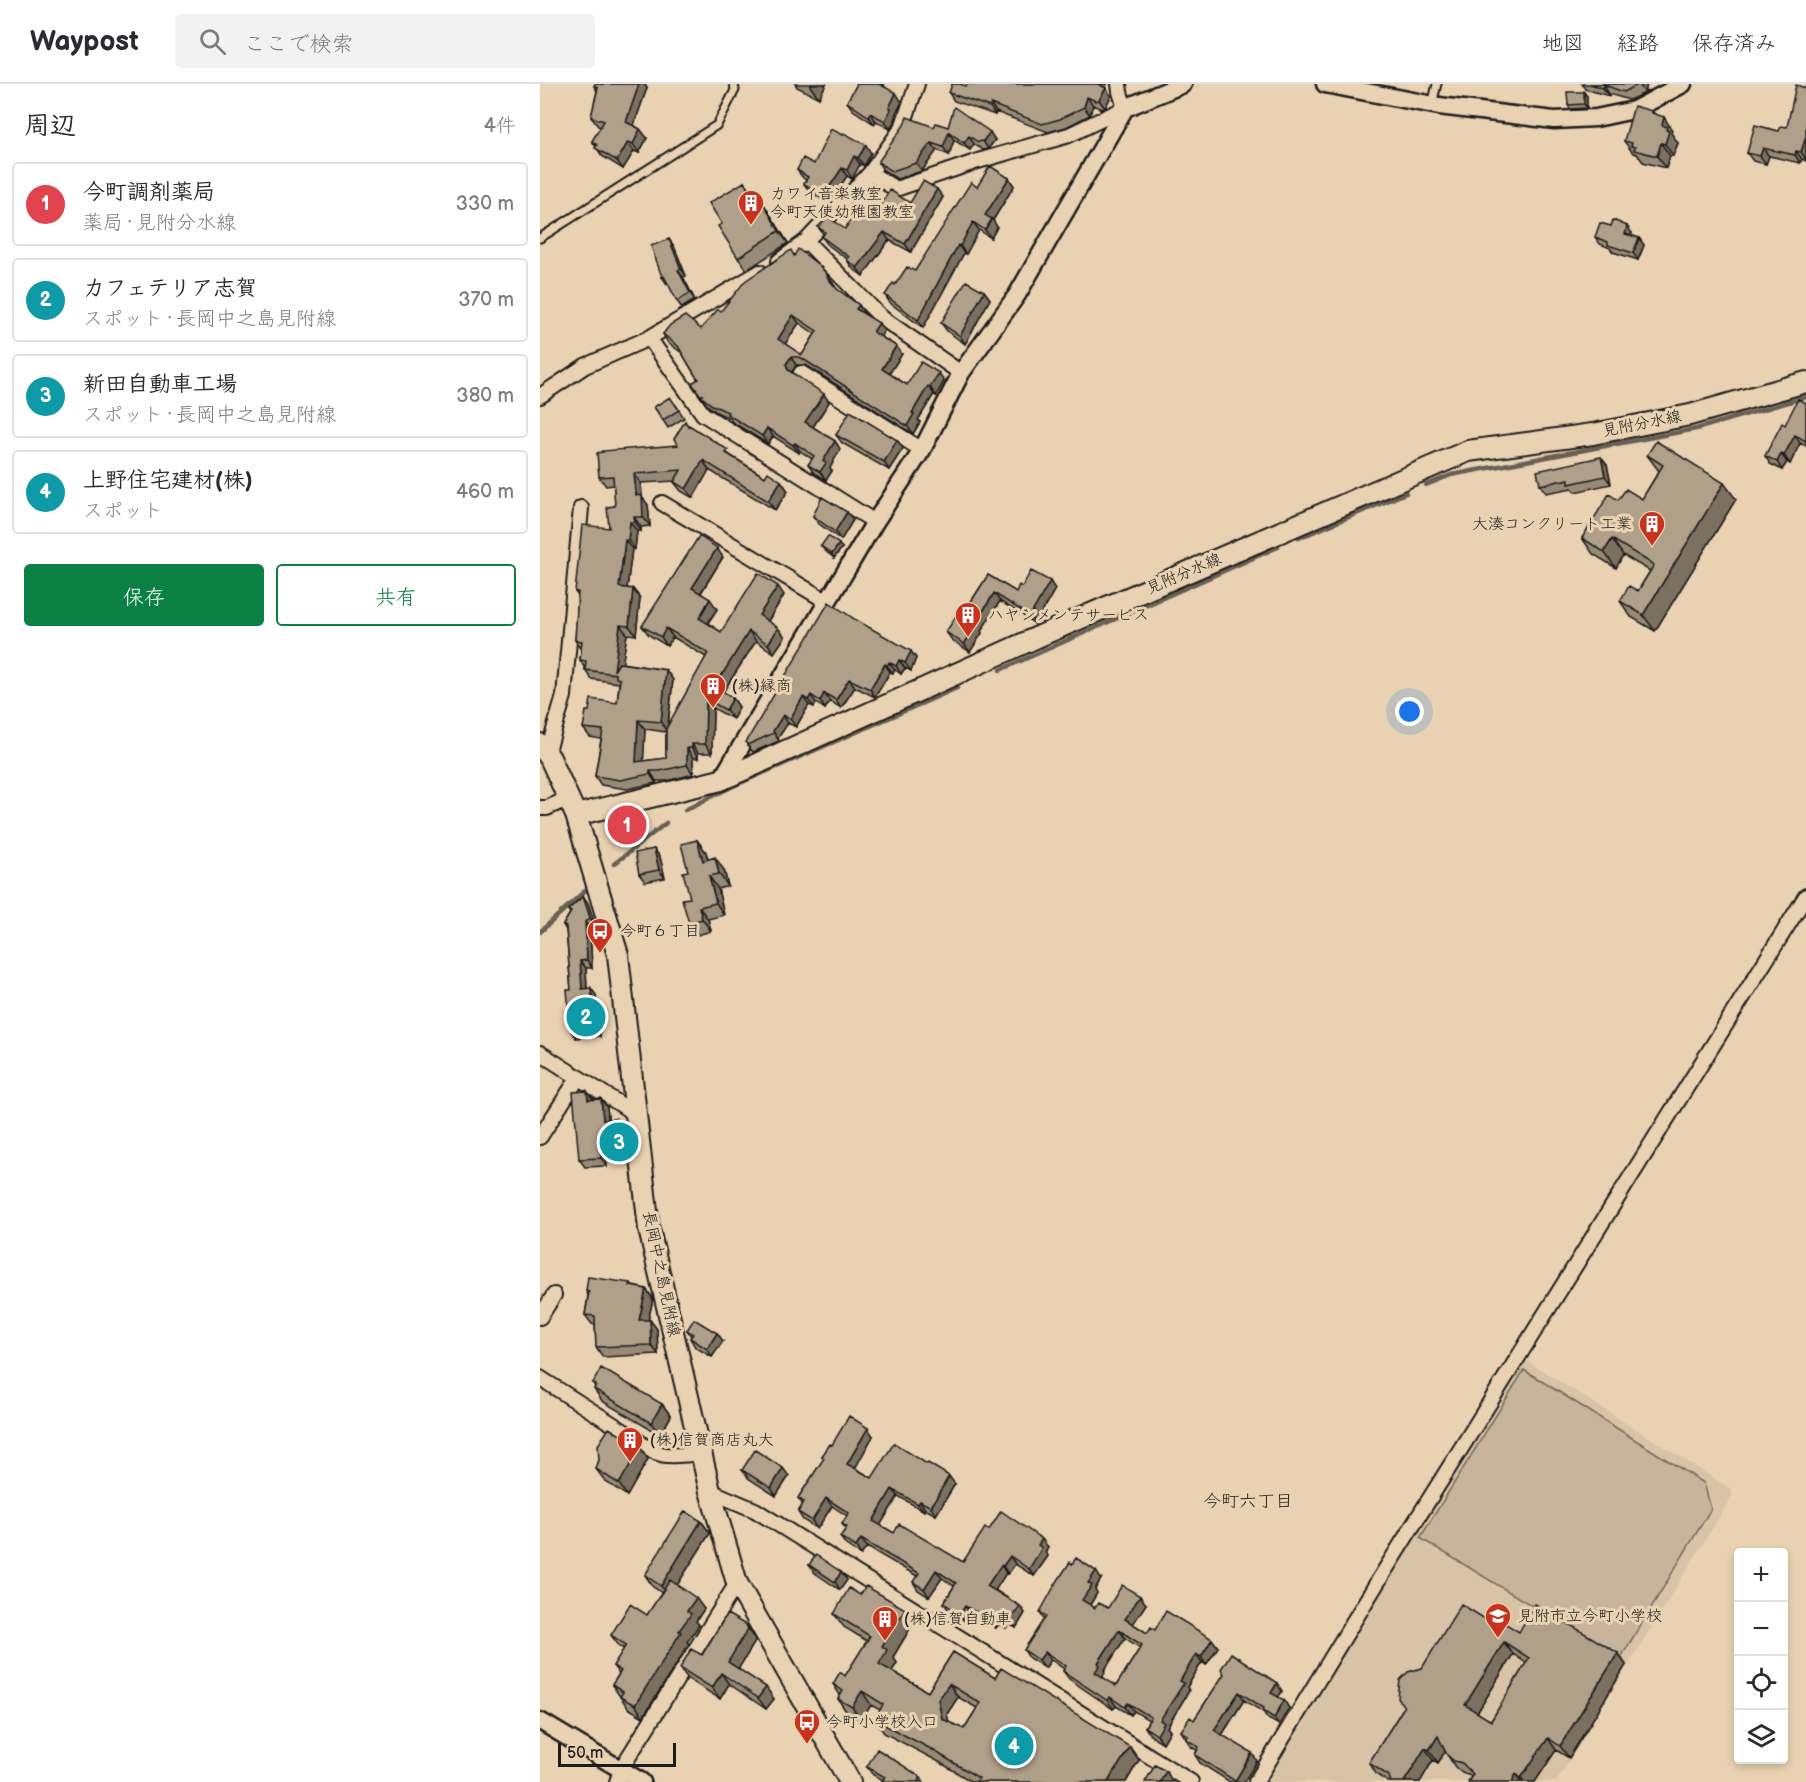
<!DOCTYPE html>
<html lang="ja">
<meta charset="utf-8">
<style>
:root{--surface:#fff;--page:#f2f2f3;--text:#2b2b33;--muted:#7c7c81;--line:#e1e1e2;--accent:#0b8043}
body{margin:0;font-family:"Balsamiq Sans","Klee One",sans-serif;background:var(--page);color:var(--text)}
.controls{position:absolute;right:18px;bottom:18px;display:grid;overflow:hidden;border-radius:6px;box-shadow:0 3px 9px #0003}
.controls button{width:54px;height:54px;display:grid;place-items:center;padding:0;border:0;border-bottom:2px solid var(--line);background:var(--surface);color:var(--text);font:30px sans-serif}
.scale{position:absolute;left:18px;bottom:15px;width:118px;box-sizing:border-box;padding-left:6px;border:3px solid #1c1c1c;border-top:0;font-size:16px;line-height:21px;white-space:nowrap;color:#1c1c1c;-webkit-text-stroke:4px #e9d2b2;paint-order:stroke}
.you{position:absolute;left:870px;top:628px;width:21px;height:21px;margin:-15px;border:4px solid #fff;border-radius:50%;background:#1a73e8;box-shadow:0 0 0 9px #1a73e833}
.badge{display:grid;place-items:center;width:39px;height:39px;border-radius:50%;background:var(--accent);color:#fff;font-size:20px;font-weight:700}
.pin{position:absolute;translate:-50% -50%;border:3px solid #fff;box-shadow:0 2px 6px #0006}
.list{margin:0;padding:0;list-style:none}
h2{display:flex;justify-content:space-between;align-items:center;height:78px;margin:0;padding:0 24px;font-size:26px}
h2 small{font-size:20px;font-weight:400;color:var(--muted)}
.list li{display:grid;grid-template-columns:39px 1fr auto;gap:18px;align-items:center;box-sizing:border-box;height:84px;margin:0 12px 12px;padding:0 12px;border:2px solid var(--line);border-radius:6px}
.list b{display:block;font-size:22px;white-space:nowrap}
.list p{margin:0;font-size:20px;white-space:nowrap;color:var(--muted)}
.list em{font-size:20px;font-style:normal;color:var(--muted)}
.actions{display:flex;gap:12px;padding:18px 24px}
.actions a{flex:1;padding:14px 0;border:2px solid var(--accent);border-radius:6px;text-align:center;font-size:21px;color:var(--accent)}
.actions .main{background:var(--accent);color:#fff}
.icon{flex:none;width:33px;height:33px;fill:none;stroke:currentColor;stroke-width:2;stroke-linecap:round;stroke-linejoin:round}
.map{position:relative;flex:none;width:1266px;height:1698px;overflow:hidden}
header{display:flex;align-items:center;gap:36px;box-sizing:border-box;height:84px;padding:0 30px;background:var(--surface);border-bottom:2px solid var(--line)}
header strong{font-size:28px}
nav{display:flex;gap:33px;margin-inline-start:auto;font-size:21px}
.search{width:420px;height:54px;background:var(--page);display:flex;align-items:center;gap:15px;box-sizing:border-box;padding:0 21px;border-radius:6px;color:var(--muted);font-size:22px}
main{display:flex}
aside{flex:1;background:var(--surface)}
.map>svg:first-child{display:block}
.built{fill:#d8c3a6}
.pitch{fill:#c7b49a;stroke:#72685b;stroke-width:1.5}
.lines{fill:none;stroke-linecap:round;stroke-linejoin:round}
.stream{stroke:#685f54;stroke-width:4.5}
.service-casing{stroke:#1c1c1c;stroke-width:11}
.minor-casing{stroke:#1c1c1c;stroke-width:18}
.tertiary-casing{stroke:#1c1c1c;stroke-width:21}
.secondary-casing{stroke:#1c1c1c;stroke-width:24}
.service{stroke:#e9d2b2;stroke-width:7}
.minor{stroke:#e9d2b2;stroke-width:14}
.tertiary{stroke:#e9d2b2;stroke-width:16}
.secondary{stroke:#e9d2b2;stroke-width:20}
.wall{fill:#978a76;stroke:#1c1c1c;stroke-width:1.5;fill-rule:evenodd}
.shaded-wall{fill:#7b7060;stroke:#1c1c1c;stroke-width:1.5}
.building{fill:#b0a089;stroke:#1c1c1c;stroke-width:1.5;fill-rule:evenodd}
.labels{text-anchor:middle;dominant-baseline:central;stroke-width:6;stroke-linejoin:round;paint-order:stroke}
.poi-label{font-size:16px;fill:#1c1c1c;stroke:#e9d2b2;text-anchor:start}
.street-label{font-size:16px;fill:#1c1c1c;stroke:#e9d2b2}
.neighbourhood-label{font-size:18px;fill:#1c1c1c;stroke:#e9d2b2}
</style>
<header>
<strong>Waypost</strong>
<div class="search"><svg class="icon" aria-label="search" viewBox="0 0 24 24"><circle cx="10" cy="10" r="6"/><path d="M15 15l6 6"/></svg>ここで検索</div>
<nav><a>地図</a><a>経路</a><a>保存済み</a></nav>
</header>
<main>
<aside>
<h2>周辺<small>4件</small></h2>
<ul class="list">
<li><span class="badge" style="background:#e0444e">1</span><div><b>今町調剤薬局</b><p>薬局 · 見附分水線</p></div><em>330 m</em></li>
<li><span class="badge" style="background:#0f9aa8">2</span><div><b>カフェテリア志賀</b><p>スポット · 長岡中之島見附線</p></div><em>370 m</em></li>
<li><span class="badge" style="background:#0f9aa8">3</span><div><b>新田自動車工場</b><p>スポット · 長岡中之島見附線</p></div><em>380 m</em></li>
<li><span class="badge" style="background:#0f9aa8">4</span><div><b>上野住宅建材(株)</b><p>スポット</p></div><em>460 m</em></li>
</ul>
<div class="actions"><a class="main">保存</a><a>共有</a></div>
</aside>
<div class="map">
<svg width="1266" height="1698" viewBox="0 0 1266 1698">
<rect width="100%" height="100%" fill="#e9d2b2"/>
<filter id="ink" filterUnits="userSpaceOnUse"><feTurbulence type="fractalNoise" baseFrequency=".0167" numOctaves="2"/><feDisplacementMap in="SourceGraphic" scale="12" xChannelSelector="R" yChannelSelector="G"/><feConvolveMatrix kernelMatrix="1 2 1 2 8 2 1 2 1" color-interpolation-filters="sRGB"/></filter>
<g filter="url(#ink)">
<path class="built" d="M984,1275l207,130 2,6 -177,287h-292l254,-422z"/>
<path class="pitch" d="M984,1286l180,113 7,26 -91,150 -200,-121z"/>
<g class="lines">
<path class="stream" d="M886,401l25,-10 245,-46 110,-32
M759,454l107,-45
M460,586l278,-123
M145,726l46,-23 226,-99
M74,780l52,-41
M0,848l49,-45"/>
<g class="service-casing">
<path id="service" d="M892,21l5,-21
M0,154l177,-113 18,-35 -1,-6"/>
</g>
<g class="minor-casing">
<path id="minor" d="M330,89l26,16 82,-28 91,-26 56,-27 -5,-16 -1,-8
M266,157l76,77 79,55
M239,177l27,-20 64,-68 32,-45 15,-44
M109,254l54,76 172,108
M261,289l121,77
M0,312l45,-30 64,-28 111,-66
M122,419l166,99
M7,670l17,-58 17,-188
M0,724h7l22,-10
M0,969l97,62
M0,1053l38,-59
M0,1233l14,-22
M0,1294l96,61c22,21 36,17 65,14
M170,1407l45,19 436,272
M77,1698l4,-13 116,-186
M716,1698l121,-199 429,-687"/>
</g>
<g class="tertiary-casing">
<path id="tertiary" d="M785,0l114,22 115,14 42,-2 38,-8 49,-26
M181,696l154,-258 47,-72 39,-77 56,-78 108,-187 58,-24
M0,1637l102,61"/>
</g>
<g class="secondary-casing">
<path id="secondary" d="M0,660l10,14 26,57 42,140 31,274 61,262 27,92 113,199
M36,731l145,-35 321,-145 426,-184 125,-17 97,-19 116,-33"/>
</g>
<use href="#service" class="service"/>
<use href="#minor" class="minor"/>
<use href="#tertiary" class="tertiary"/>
<use href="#secondary" class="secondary"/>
</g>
<path class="wall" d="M55,0h49l3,4 -13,37 6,4 7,9 -8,15 -5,-2 -11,18 -21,-13 -10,-15 9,-14 -3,-1 -7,-9 6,-26 -3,-5z
M255,0h31l-7,14 -22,-11z
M317,0h26l3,4 16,14 -7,13 1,2 -6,12 -14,-8 -2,3 -21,-14 -6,-8z
M427,0h140l-2,4 6,8 -6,12 -3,1 -9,-4 -3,10 -24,12 -18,5 -52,-20 -1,3 -41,-14 -5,-8 17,-7z
M1042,0h65l-2,9 -16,7 -20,-6v2l-24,-7z
M1266,4v73l-4,-2 -2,4 -31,-7 -3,8 -13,-3 -6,-8 40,-26z
M1047,12v12l-17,1 -2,-4z
M1112,27l3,3 17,16 -1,3 7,10 -5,13h-3l-4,12 -23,-6 -6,-8 -4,-1 -9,-12z
M394,43h14l47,13 -7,9 -5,1 -9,-6 -4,6 -16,-10 -5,15 -12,-5 -15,21 -25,8 -14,-9 -5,-8z
M331,69l-7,13 -4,-2 -8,15 -5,-3 -18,27 -19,-11 -6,-8 2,-4 -3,-2 -6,-8 17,-6z
M469,94l5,8 -21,34 4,7 -6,11 -12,-8 -13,24 -2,-1 -41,75 -33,-25 -5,-8 10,-10 20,-14 62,-84z
M204,98l12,19 4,-3 8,13 20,32 -41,27 -9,-12 -16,-34z
M403,113l-32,55 -22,-12 -26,36 -11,-8 -5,-8v-1l-19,-14 -6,-8 2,-2 -6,-8 27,2 9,-7 16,-2 40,-17z
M1071,142l21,7 -1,2 8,3 5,7 -6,15 -25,-8 -3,-4 -10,-4 -5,-7z
M134,162l12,30 -3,1 12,23 -13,8 -5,-7 -9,-18 -1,1 -5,-7z
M255,171l33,21 9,13 22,16 5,9 20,17 -3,6 15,9 6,8 -13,20 18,11 32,-12 5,8 -8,15 -2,-2 -16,26 2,2 -7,12 -107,-69h-10l-4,7 37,30 -16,25 22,14 5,8 -10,19 2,3 -6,9 -12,-7 -6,-8 4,-6 -12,-8 -1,2 -26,-17 -5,8 -36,-22 -2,-4 -12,-5 -11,-8 -14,-20 5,-5 -16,-27 -14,-10 -5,-9 38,-5 20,-18zM259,239l16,11 -13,21 -17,-11z
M444,207l6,8 -25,45 -18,-13 -6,-8z
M1266,319v43l-6,-3 -10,21 -3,-2 -5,8 -12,-6 -5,-8 20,-31z
M136,321l8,13 -16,10 -14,-21z
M149,342l44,31 32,20 16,4 7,10 -13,19 -66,-40 -16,28 -12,-7 -7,-9 1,-1 -34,2 1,14 6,8 2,21 -9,1v4h-4l-2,18h-3l-5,39 6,1 7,9 -4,37 -9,-1 -5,29 44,7 7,10 -5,46 38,-69 -33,-20 -6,9 -18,-11 -7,-9 81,-69 -22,36 16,16 -9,14 13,9 63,-37 -16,26 10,7 7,9 -11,16 -18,-12 -33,51 10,6 6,9 -6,12 -20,-11 -1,45h-14v5h-5v16l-26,7h-11v2l-29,6 -26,-4 -6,-9 6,-37 -11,-2 -7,-9 6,-17 28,-8 2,-20 -28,-4 -11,-19 1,-10 -6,-10 3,-44 -3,-4 34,-64 6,-22 -1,-21 -8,1 -7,-9 79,-32zM105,645l21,3v26l-23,3z
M296,351l61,5 6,8 -14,22 -47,-27z
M1107,371l89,44 -81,132 -24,-14 -11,-16 18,-10 12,-20 -27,-16 -7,13 -23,-14 -11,-16 36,-38 24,-1 17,-28z
M1067,381l4,19 -36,8 -3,-4 -26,5 -6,-8z
M307,428l6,8 -12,20 -22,-16 -6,-8z
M281,462l21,2 -8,10 -10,-8z
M448,491l28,17 6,-5 33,2 -20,35 -35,-23 -19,30 1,2 -12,19 -18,-12 -6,-8 16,-16z
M316,536l60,38 -5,13 -6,-3 -4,6 -6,-4 -2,3 -3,-1 -15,25 -20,-10 -14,21 -11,-7 -5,8 -9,-6 -2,4 -5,-2 -13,22 -8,-4 -10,15 1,3 -26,11 -6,-7z
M157,756l9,12 2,7 16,11 4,16 -10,3 6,26 -16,4 3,12 -13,4 -9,-12 1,-25 -2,-27z
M114,765l6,8 5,21 -20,4 -6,-8z
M43,812l5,7 7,22 -5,4 2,39h-6l1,20 9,7 4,41 -24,2 -5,-7v-41l-5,-60 -3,-5 7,-12 -2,-3z
M53,1015h8l6,8 1,12h8l10,13 2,20h-5l1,5 -18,1 1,8 -22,1 -6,-8z
M91,1199l2,3 13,3 7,10 -5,21h2l7,9 1,25 -55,3 -7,-10 -1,-22 -3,-1 -7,-9 3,-20 -2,-4z
M147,1246l30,3 6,8 -11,16 -17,-10 -5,-9 1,-2z
M53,1299l69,21 9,12 -11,19 -58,-34 -8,-12 1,-2z
M333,1352l-18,32 17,10 83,6 -19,31 -11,-6 -1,2 -26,-15 -18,29 14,8 69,29 26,-32 59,17 -3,5 3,4 -14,20 -19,-12 -7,10 -2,-1 -11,17 25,16 5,7 -9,15 -7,-4 -3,4 -7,-4 -3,4 -25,-14 -6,7 -16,-10 -5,-8 10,-17 -12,-8 -13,19 -11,-7 -5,-8 4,-6 -50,-29 -6,8 -15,-10 -6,-8 6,-8 -4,-5 5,-8 -15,-10 -15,23 -14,-9 -5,-8 5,-7 -5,-7 26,-39 -2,-3 10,-11z
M100,1363l8,12 -21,37 -22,-15 -9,-12 3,-9z
M202,1386l47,6 -13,20 -28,-18z
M161,1437l9,12 -33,52 27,24 -8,12 3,4 -12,17 2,2 -46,73 -15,-9 -16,-23 7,-11 -6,-8 11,-17 -5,-3 -8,-11 36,-20 15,-22 -9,-6 -8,-12z
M269,1481l32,7 6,8 -7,10 -25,-17z
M561,1495l-6,10 2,4 -7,12 5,3h13l38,-4 -13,20 14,9 8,-3 63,17 -12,18 -4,-3 -15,25 2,4 -22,36 3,4 -7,12 -13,-8 -5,-8 4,-7 -15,-9 -3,4 -15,-9 -3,3 -44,-30 -6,-8 1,-2 -13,-9 -6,8 -16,-10 -5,-8 20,-31 -4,-7zM585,1554l15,10 -24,38 -14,-9 3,-4 -1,-2z
M320,1511l54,27 -21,35 4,6 -5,8 36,21 25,-40 42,26 144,82 -13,22h-154l-31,-19 -57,-30 -9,-13 5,-10 -9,-5 -10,16 -14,-8 -9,-14 2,-4 -7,-11 12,-8 22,-35 -23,-14 -10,-13zM418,1613l19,11 -13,21 -15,-6 -2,-9z
M945,1535l34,13 99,21 8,12 -57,93 -13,-8 -21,32h-67l3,-6 -9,-3 -7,-6 -10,-16 -7,12 -5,-3 -13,22h-32l-11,-7 -8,-12 35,-56 18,-39zM973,1570l13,9 -35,58 -14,-8z
M206,1541l10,15 -18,29 36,30 -8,10 -37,-25 -9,15 -32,-20 -8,-11 22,-13z
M684,1590l58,17 -4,6 11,11 -10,17 -11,-6 -5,-7 -19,-12 -22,35 35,26 -13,21h-14l-30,-19 -5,-8 2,-5 -6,-3 -10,-16 13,-11z
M327,1683l54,10 -38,3 -10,-5z"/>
<path class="shaded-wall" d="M99,0h5l3,4 -15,42 -6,-8z
M272,0h14l-7,14 -9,-12z
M558,0h9l-3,7 2,-3 5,8 -6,12 -6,-8z
M1099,0h8l-2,9z
M1064,1l5,9v2l-6,-8z
M1044,8l3,4v12l-3,-4z
M356,9l6,9 -7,13 1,2 -6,12 -5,-8 4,-13z
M547,13l6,8 -3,10 -6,-8z
M451,20l5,8 -1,3 -5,-8z
M330,29l6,8 -2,3 -6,-8z
M1124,33l8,13 -1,3 7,10 -5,13 -8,-12 -3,-19z
M100,45l7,9 -8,15 -6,-9z
M409,48l5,8 -5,15 -6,-8z
M450,48l5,8 -7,9 -5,-8z
M429,52l5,8 -4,6 -6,-7z
M1266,52v24l-5,-8z
M88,58l6,9 -11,18 -6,-8z
M391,59l6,7 -15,21 -6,-8z
M1121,59l9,13 -4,12 -9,-12z
M326,61l5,8 -7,13 -6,-8z
M1223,64l6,8 -3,8 -6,-8z
M1256,67l6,8 -2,4 -5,-8z
M314,72l6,8 -8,15 -5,-9z
M302,84l5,8 -18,27 -5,-8z
M469,94l5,8 -21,34 4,7 -6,11 -6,-8v-15z
M397,105l6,8 -32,55 -6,-8z
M220,114l8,13 20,32 -9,-12z
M433,138l6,8 -13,24 -6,-8z
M1087,142l5,7 -3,8 -4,-7z
M344,148l5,8 -26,36 -6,-8z
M1099,154l5,7 -6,15 -5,-7z
M129,155l5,7 12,30 -5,-7z
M418,161l6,8 -41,75 -5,-8z
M138,186l5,7 12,23 -5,-7z
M444,207l6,8 -25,45 -5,-8z
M319,221l5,8 -2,4 -6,-8z
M253,231l6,8 -16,24 -5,-8z
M339,239l5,8 -5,9 -6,-8z
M356,262l6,8 -15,23 -5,-8z
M251,273l5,8 -4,7 -4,-2 -2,-6z
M399,289l5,8 -8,15 -6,-9z
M388,302l6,8 -16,26 2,2 -7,12 -6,-8 5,-13z
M284,310l5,8 -18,28 -6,-8z
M227,344l6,8 -5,8 -6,-8z
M1255,351l5,8 -10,21 -6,-9z
M357,356l6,8 -14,22 -5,-8z
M295,357l5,8 -10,19 2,3 -6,9 -6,-8 3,-11z
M255,359l5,8 -1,2 -6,-8z
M1241,370l6,8 -5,8 -5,-8z
M1061,373l6,8 4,19 -6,-8z
M163,376l6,10 -16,28 -7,-9z
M94,390l7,9 1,14 6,8 2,21 -7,-9 -7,-22z
M241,397l7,10 -13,19 -7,-9z
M1184,399l12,16 -81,132 -12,-16z
M307,428l6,8 -12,20 -6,-8z
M94,433l7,10v4l-6,-9z
M90,438l7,9 -2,18 -7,-9z
M1072,455l11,16 -7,13 -12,-16z
M85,456l7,9 -6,47 -7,-9z
M299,460l3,4 -8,10 -2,-4z
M177,464l6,9 -25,40 -6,-9z
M510,497l5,8 -20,35 -5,-8z
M238,502l6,9 -18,29 -7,-9z
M93,505l7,9 -4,37 -7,-9z
M454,509l6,8 -19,30 1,2 -12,19 -6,-8 11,-20z
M170,515l7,10 -12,18 -6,-9z
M80,541l7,9 -7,46 -6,-9z
M126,544l7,9 -6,9 -6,-9z
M238,544l7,9 -11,16 -6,-9z
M209,547l7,10 -35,54 -6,-9z
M371,567l5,7 -5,13 -6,-8z
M359,576l6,8 -4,6 -5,-8z
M349,578l6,8 -2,3 -6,-7z
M345,580l5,8 -15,25 -5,-8z
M126,586l7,10 -6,52 -6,-10z
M309,595l6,8 -14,21 -5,-8z
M284,609l6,8 -5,8 -5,-8z
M271,611l5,8 -2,4 -6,-7z
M263,613l6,8 -13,22 -6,-8z
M193,614l6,9 -6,12 -7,-9z
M166,615l7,9 -1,45 -7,-9z
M243,631l5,8 -10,15 1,3 -6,-10z
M98,636l7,9 -2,42 -7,-9z
M152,660l6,9v5l-6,-10z
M147,664l6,10v16l-6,-9z
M110,687l6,10v2l-6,-9z
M157,756l9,12 5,21 -8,-12z
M114,765l6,8 5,21 -6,-8z
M175,773l9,13 4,16 -9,-12z
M169,792l9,13 6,26 -8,-12z
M43,812l5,7 7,22 -5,-7z
M159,823l9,12 3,12 -9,-12z
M45,838l5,7 2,39 -5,-8z
M40,877l6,7 1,28 -5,-7z
M51,904l5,7 4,41 -5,-7z
M47,1007l6,8v9l-5,-8z
M61,1015l6,8 2,21 -6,-8z
M76,1035l10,13 2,20 -5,-8 -7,-20z
M78,1060l5,8 1,5 -6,-8z
M61,1066l5,8 1,8 -6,-8z
M106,1205l7,10 -7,31 -7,-10z
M110,1236l7,9 1,25 -7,-9z
M177,1249l6,8 -11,16 -5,-8z
M122,1320l9,12 -11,19 -9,-12z
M328,1344l5,8 -20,36 -6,-8z
M100,1363l8,12 -21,37 -8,-12z
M243,1384l6,8 -13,20 -5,-8z
M409,1392l6,8 -19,31 -5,-8z
M352,1405l6,7 -20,33 -5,-8z
M286,1414l6,8 -15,23 -5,-8z
M380,1417l5,8 -1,2 -6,-7z
M161,1437l9,12 -41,65 -8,-12z
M321,1455l6,8 -6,8 -5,-8z
M502,1455l6,8 -3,5 3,4 -14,20 -5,-7 9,-24z
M470,1472l5,8 -7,10 -5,-8z
M461,1481l5,8 -13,21 -6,-8z
M396,1486l6,8 -13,19 -5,-8z
M556,1487l5,8 -6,10 2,4 -9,15 -6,-8 6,-17z
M301,1488l6,8 -7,10 -5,-8z
M600,1512l6,8 -15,23 -6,-8z
M156,1514l8,11 -8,12 3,4 -12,17 2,2 -46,73 -8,-12 44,-74 8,-20z
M425,1522l6,8 -6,7 -5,-7z
M480,1522l5,7 -9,15 -6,-8z
M365,1525l9,13 -21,35 4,6 -9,14 -9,-13 3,-18z
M454,1532l5,8 -3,4 -5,-8z
M464,1532l5,8 -3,4 -5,-8z
M206,1541l10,15 -20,33 -8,-11z
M579,1546l6,8 -21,33 1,2 -5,7 -5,-8 3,-9z
M672,1555l6,8 -12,18 -5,-8z
M964,1558l9,12 -39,64 -9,-13z
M505,1568l6,8 -6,8 -6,-8z
M1078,1569l8,12 -57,93 -9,-12z
M656,1570l6,8 -15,25 2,4 -22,36 3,4 -7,12 -6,-8 3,-15 20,-39z
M181,1589l8,11 -9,15 -8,-11z
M737,1599l5,8 -6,10 -5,-8z
M409,1600l9,13 -11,17 4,19 -9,-14 -4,-19z
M226,1603l8,12 -8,10 -8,-11z
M322,1607l9,14 -10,16 -9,-14z
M699,1608l5,8 -24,38 -6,-8z
M570,1613l6,9 -3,3 -5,-8z
M744,1616l5,8 -10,17 -5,-7z
M588,1619l6,8 -3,4 -6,-8z
M898,1652l9,12 -9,15 -9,-13z
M1008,1654l8,12 -21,32h-11l-3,-4z
M590,1663l9,13 -13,22h-18z
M885,1664l8,12 -13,22h-16z
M712,1669l5,8 -13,21h-8l-1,-1z
M626,1687l7,11h-13z
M976,1690l6,8h-10z
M381,1693l3,5h-6z"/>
<path class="building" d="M55,0h44l-13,38 14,7 -7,15 -5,-2 -11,19 -22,-13 2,-3 -5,-4 12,-20 -13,-4 7,-29 -4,-2z
M317,0h22l17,9 -7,15 2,1 -6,12 -15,-8 -2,3 -21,-14z
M412,0h8l6,2 1,-2h131l8,4 -7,12 -3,1 -9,-4 -3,10 -24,12 -18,5 -51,-20 -1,3 -41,-14z
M1050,0h49l-15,8 -20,-7 -1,3z
M1256,1l10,3v48l-5,16 -5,-1 -1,4 -32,-7 -3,8 -13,-3 8,-28 24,6 2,-5 6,1z
M1027,8h17v12l-16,1z
M1094,22l18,5v2l12,4 -2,8 5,2 -1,3 3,1 -4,13 -4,-1 -4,13 -23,-6 1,-3 -4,-1 1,-3 -8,-2z
M414,23l36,25 -7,9 -5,1 -9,-6 -5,7 -15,-11 -6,15 -12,-4 -15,20 -24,8 -14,-9 26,-37 3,-8 27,10 2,-4 12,4z
M291,45l12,6 1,-2 22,12 -8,13 -4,-2 -7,14 -5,-2 -18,27 -20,-11 4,-7 -11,-7 6,-12 11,6z
M450,82l19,12 -24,37 7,4 -7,11 -12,-8 -13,24 -2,-1 -40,75 -33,-25 8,-12 2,2 12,-18 8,4 56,-89 6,5z
M383,97l14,8 -32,55 -21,-12 -27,36 -10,-8 2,-3 -27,-20 3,-5 -7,-5 10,-10 17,12 6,-10 3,3 6,-9 10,7 20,-30 20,13z
M204,98l11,19 5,-3 19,33 -41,27 -20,-32 4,-2 -13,-21z
M1073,136l14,6 -2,8 14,4 -6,15 -25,-8v-3l-13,-5 5,-14 11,3z
M129,155l12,30 -3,1 12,23 -13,8 -13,-25 -2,1 -11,-31z
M258,165l22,17 8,10 -1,1 10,12 22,16 -3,4 23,14 -6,9 23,14 -14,23 25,16 14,-23 18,11 -9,14 -2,-1 -16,27 2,1 -7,12 -107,-69h-9l-5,7 2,6 36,24 -19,28 30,19 -12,20 3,2 -6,9 -12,-7 6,-9 -19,-13 -2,2 -26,-17 -5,8 -35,-22 1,-2 -16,-7 -10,-8 1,-3 -2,2 -8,-11v-3l6,-3 -4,-4 -17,-29 -15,-12 7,-9 15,-9 16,13 17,-20 3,2 24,-30 46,-31 3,6zM253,231l24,16 -15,24 -24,-16z
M426,197l18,10 -24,45 -19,-13z
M130,313l9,13 -16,10 -9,-13z
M1258,315l8,4v38l-11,-6 -11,20 -3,-1 -4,8 -12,-6 17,-33 3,2z
M310,327l47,29 -13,22 -48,-27z
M145,337l3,5 1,-1 39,25 -2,3 34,21 5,3 3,-5 13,9 -13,20 -65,-41 -17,29 -12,-7 7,-12 -47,4 2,21 6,1 1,21h-9l1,5h-5l-2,18h-3l-6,47 14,2 -4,37 -9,-1 -6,46 5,-8 47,7 -5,52 -23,-2 -2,42 30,-4v-29l42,-76 -42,-25 -5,9 -19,-11 57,-90 18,12 -25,40 18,11 -11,19 22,14 37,-59 20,13 -19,29 19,13 -10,16 -19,-13 -34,55 18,12 -7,12 -20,-11 -1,45h-13v4h-5v17l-27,6h-10v3l-30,6 -25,-4 8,-46 -20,-2 3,-17h3l2,-12 26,4 3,-24 -4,-1v-4l-31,-4 1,-9 -6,-1 2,-19 -7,-1 3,-48h-3l7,-67 27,3 -2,-21 8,-1 -2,-30 -14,1 -2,-24 6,-1 -1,-1 76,-6 -4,-6z
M1116,357l68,42 -81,132 -23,-14 9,-15 9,5 16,-26 -42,-26 -8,13 -22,-14 27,-44 9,6 8,-11 16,10 21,-34 -16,-10z
M1061,373l4,19 -36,8v-5l-29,6 -3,-14z
M282,413l25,15 -12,20 -22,-16z
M288,452l11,8 -7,10 -11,-8z
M491,487l19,10 -20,35 -36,-23 -19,31 2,1 -13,19 -18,-12 10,-16 3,2 2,-3 1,1 26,-41 28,17 3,-7 3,2z
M289,518l27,18 55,31 -6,12 -6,-3 -3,6 -7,-4 -2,4 -2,-2 -15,25 -21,-10 -13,21 -12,-7 -4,8 -9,-6 -3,5 -5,-3 -13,22 -7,-4 -10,16 1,2 -27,12 -1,-3z
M157,756l6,21 12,-4 4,17 -10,2 7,27 -17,4 3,12 -13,4 -7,-24 8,-1 -7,-26 5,-1 -7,-27z
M114,765l5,21 -20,4 -4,-21z
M43,812l7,22 -5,4 2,38 -7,1 2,28 9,-1 4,41 -24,2 -4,-41h4l-5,-63 -3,-2 8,-13 -3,-2z
M47,1007l1,9 13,-1 2,21 13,-1v5h4l3,20h-5v5l-17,1v8l-22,1 -6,-67z
M48,1193l43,6 -1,3 16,3 -7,31h11l1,25 -55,2 -1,-31 -10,-1 4,-23 -3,-1z
M154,1235l23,14 -10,16 -17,-11 3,-4 -6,-4z
M61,1284l61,36 -11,19 -57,-34 2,-4 -3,-2z
M309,1332l19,12 -21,36 25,14 22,-35 33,21 1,-1 21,13 -18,31 -11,-6 -2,3 -26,-15 -19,32 21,12 5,-9 64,38 22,-34 4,2 12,-19 41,28 -4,6 4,3 -13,21 -19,-13 -7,10 -2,-1 -14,21 33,20 -10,14 -6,-4 -3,4 -7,-4 -3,4 -26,-14 -5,8 -16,-11 12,-20 -20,-13 -12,19 -11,-7 6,-9 -58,-34 -5,8 -16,-10 7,-10 -5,-3 7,-11 -23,-15 -14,23 -14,-9 6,-10 -6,-4 26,-40 -2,-2 8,-12 2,1z
M69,1344l31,19 -21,37 -23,-15 3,-9 -1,-15z
M215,1366l28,18 -12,20 -29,-18z
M145,1427l16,10 -40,65 -16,-11z
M276,1471l25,17 -6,10 -26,-17z
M536,1474l20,13 -8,12 4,2 -10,15 13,8 3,-5 10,5 14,-23 18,11 -15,23 22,14 4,-6 4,3 11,-19 46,28 -11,18 -5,-3 -16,27 4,2 -24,37 4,3 -7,12 -12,-8 6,-10 -23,-14 -3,4 -15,-10 -2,4 -45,-30 3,-5 -21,-14 -6,8 -15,-10 22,-34 -6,-4 15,-27 15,-23 2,2zM579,1546l23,15 -26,41 -21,-14 5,-7 -2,-2z
M130,1496l26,18 -9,13 4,3 -12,17 2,1 -46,73 -15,-8 3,-5 -11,-7 9,-14 -8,-5 13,-21 -15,-10 19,-31 17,11z
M326,1502l39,23 -23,37 5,4 -8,14 49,28 25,-40 42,26 6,-10 129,79 -22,35h-132l3,-4 -48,-29 -56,-29 8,-16 -21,-13 -10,16 -14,-8 5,-8 -10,-7 7,-12 5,4 25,-40 -36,-22 15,-26 11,7zM409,1600l31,19 -16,26 -22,-10 -4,-19z
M921,1520l24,15 3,-6 31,19 16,-28 83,49 -58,93 -12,-8 -27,40 -5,-4 -4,8h-44l5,-8 -11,-11 -8,-2 -7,-6 -9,-19 -9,14 -4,-2 -21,34h-13l-2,-6 -20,-13 35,-56 -6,-9 2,-18 8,-8 14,-4zM964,1558l25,16 -38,63 -26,-16z
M187,1530l19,11 2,4 -20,33 38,25 -8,11 -37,-25 -9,15 -32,-20 11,-19 11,6z
M691,1569l46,30 -6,10 13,7 -10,18 -11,-7 1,-3 -25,-16 -25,38 38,23 -17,28 -40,-26 4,-8 -13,-8 2,-3 -7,-5 9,-14 4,3 30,-46 -3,-5z
M337,1665l44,28 -3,5 -36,-1 3,-4 -18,-10z
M615,1681l11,6 -6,11h-15z"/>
</g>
<defs>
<g id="building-pin" transform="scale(1.35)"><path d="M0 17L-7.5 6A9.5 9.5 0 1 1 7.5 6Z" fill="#c8321e" stroke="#e9d2b2"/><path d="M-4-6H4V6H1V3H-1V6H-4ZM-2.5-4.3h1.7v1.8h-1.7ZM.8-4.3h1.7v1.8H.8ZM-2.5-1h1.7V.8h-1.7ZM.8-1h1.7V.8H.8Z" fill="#fff"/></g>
<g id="bus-pin" transform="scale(1.35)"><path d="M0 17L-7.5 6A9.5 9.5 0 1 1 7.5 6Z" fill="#c8321e" stroke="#e9d2b2"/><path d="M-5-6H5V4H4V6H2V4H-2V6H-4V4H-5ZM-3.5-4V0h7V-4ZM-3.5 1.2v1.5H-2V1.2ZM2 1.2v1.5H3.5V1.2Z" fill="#fff"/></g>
<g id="school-pin" transform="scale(1.35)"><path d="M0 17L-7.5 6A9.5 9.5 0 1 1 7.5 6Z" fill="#c8321e" stroke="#e9d2b2"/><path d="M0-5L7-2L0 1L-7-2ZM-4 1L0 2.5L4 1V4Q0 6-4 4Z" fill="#fff"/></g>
</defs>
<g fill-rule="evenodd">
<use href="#building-pin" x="211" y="119"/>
<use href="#building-pin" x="1112" y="440"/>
<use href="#building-pin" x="428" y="531"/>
<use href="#building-pin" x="173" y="602"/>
<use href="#bus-pin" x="60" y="847"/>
<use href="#building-pin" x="90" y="1356"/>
<use href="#school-pin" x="958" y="1532"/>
<use href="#building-pin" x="345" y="1535"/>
<use href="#bus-pin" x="267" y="1638"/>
</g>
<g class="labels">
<g class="poi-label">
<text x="230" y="110">カワイ音楽教室<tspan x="230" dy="18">今町天使幼稚園教室</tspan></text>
<text x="1092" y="440" text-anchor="end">大湊コンクリート工業</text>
<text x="448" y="531">ハヤシメンテサービス</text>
<text x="192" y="602">(株)縁商</text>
<text x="80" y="847">今町６丁目</text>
<text x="110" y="1356">(株)信賀商店丸大</text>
<text x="978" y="1532">見附市立今町小学校</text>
<text x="364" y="1535">(株)信賀自動車</text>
<text x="286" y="1638">今町小学校入口</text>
</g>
<g class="street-label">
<text transform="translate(1102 340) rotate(-11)">見附分水線</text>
<text transform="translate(644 490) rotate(-23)">見附分水線</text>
<text transform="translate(121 1190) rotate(78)">長岡中之島見附線</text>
</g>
<g class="neighbourhood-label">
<text x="708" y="1417">今町六丁目</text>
</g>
</g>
</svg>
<div class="controls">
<button>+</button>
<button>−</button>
<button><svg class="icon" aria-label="locate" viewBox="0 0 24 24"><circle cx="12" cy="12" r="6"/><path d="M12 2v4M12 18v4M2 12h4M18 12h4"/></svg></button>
<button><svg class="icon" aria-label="layers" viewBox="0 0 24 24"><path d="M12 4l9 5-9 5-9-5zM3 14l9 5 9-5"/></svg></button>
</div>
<div class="scale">50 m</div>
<div class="you"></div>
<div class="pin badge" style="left:87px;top:741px;background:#e0444e">1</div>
<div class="pin badge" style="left:46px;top:933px;background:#0f9aa8">2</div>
<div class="pin badge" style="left:79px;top:1058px;background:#0f9aa8">3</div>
<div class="pin badge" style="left:474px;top:1662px;background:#0f9aa8">4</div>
</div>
</main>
